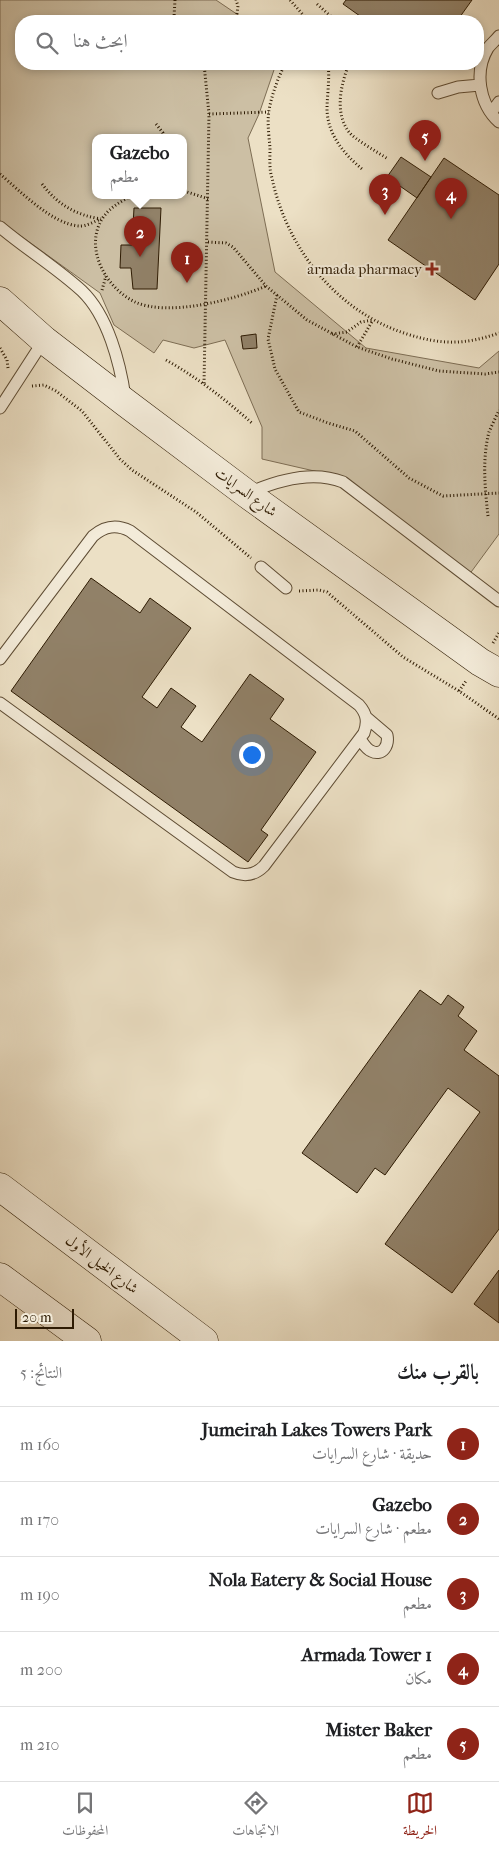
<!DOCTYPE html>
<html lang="ar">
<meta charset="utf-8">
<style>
:root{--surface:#fff;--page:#f2f2f2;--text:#202124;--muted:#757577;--line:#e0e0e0;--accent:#8f2418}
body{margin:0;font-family:"IM FELL French Canon",Amiri,serif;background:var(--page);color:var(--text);direction:rtl}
.scale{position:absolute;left:15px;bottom:12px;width:59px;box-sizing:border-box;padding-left:5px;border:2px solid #2e1b03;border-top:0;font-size:14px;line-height:18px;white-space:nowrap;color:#2e1b03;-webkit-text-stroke:4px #f3ebd9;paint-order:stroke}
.you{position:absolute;left:251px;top:754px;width:18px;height:18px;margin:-12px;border:4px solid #fff;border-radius:50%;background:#1a73e8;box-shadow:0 0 0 8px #1a73e833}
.badge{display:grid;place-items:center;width:32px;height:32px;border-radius:50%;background:var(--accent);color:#fff;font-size:16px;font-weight:700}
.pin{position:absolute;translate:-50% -41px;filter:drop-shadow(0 1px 2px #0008)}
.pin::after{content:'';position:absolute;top:26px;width:18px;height:15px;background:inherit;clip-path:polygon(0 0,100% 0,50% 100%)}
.popup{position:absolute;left:92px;top:134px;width:95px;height:65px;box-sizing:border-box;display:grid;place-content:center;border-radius:10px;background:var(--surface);filter:drop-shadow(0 1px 4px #0005);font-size:16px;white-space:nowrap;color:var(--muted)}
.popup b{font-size:19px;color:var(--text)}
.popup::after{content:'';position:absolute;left:50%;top:100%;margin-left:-10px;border:10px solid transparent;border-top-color:var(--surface)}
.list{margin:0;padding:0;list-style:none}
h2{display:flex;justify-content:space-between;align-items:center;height:65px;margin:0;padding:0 20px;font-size:21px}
h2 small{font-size:16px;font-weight:400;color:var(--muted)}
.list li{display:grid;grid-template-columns:32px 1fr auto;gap:15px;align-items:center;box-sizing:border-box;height:75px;padding:0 20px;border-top:1px solid var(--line)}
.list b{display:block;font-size:19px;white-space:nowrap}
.list p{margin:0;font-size:16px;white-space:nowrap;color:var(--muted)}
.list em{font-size:16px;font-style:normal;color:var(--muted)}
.icon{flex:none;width:28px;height:28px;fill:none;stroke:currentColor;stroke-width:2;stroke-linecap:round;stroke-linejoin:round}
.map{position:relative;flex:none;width:499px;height:1341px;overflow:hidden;direction:ltr}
.search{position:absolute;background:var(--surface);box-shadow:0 2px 8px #0003;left:15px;right:15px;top:15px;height:55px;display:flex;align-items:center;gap:12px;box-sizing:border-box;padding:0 18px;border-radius:20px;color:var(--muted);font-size:19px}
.sheet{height:440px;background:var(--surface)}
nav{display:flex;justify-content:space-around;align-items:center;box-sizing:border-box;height:70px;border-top:1px solid var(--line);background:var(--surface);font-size:14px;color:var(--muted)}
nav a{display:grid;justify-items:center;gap:2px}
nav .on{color:var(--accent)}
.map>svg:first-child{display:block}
.green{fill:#ccbfa4;stroke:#7d6d54;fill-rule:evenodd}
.building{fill:#918168;stroke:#2e1b03}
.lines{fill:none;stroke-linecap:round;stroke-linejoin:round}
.lane-casing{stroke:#5e4c34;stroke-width:13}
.secondary-casing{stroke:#2e1b03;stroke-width:29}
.path{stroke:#2e1b03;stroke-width:3;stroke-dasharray:1 2.5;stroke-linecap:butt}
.lane{stroke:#f3ebd9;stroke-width:11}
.secondary{stroke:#f3ebd9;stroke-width:28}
.poi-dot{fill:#8f2418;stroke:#f3ebd9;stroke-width:2}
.labels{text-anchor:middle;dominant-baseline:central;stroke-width:4;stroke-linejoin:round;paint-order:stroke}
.poi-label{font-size:15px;fill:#2e1b03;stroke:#f3ebd9;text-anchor:end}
.street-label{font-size:15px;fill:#2e1b03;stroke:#f3ebd9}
</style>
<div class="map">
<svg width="499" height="1341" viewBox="0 0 499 1341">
<rect width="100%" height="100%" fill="#ece0c5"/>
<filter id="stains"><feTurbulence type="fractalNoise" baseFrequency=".004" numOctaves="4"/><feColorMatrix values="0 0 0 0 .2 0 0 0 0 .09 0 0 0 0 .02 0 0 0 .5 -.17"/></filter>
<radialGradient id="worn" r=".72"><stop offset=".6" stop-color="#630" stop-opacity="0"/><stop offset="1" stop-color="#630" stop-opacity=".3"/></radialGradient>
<path class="green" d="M0,0h216l31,21h-226v43h255l-17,50 -11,24 27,134 91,76 113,20 20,-17v183l-33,45 -143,-106 -61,-14v-32l-37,-87 -31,8 -31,-8 -9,13 -40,-28 -14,-32 -100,-72zM96,138h88v58h-88z"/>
<path class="building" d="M346,0h126l-15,21h-90l-24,-17z
M401,157l30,20 -14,21 -30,-21z
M444,158l55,37v69l-24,36 -87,-60z
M134,208h27l-4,81h-24l-2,-21h-11l1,-23h11z
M256,334l1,14 -14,1 -2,-13z
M91,578l49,35 10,-15 41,30 -49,69 15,11 14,-20 25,18 -15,21 21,15 48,-68 34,25 -14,20 46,33 -55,78 7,5 -20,27 -237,-171z
M420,990l21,15 7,-10 16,12 -6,9 19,15 -13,19 35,26v153l-47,64 -67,-49 95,-132 -32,-24 -63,87 -10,-7 -18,25 -55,-40z
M499,1270v53l-25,-19z"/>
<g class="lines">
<g class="lane-casing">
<path id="lane" d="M499,36c-3,4 -8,8 -11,12 -14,23 -9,56 11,74
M438,93l20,-6 22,-2
M491,113l8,-11
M0,227c26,22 57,41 82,64 26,25 38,72 43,106
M0,408l44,-68
M249,493c29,-13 63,-23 94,-11l156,119
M261,567l25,21
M0,659l93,-123c12,-10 23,-12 37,-5l229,174c8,9 9,17 5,28l-100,133c-9,9 -19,11 -31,6l-233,-169
M360,739c3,4 6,10 11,12 12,6 18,-6 16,-16l-20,-17"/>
</g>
<g class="secondary-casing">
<path id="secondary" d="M0,301l44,39 82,63 121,91 233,168 19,11
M0,1187l204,154
M0,1277l87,64"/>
</g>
<path class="path" d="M175,0l-1,17 2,4
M290,0l15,17v4
M317,4l19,17
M236,21l2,-15 -2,-6
M204,64l5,50 -5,270
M285,64c-7,14 -13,30 -16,46 -2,12 0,26 1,38 0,10 -1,21 2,30 15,71 65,134 135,156 34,11 58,11 92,-1
M328,64c2,15 -1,31 -1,46 1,25 17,44 35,59
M349,64c-8,20 -15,48 0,68 5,7 30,21 39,27
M209,114l60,-2
M156,124l7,9 1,5
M0,174c20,17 52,50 79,52 6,1 16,-5 22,-7
M42,184c16,21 34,31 59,35
M184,191l25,8
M131,196c-11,6 -22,12 -29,23 -18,30 4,69 33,83 33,15 99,-2 131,-16
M208,242l18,1 7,4 33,39 41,34 50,27 35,12 47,12 46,3 14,-2
M102,290l4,-14
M277,295l-9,44 7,30 24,43 29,11 27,8 54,47 34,18 56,-3
M332,334l15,-2 14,-10 12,-2
M357,347l16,-27
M0,348l7,12 1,8
M166,360c32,18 60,40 87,64
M32,386l12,-1 12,6 26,20 38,48 12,11 64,42 55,46
M488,516c-3,-27 -6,-57 1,-84 3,-7 7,-15 10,-22
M299,591l20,-1 8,2 76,65 56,34 40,28
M493,643l6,-10
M459,691l7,-10"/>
<use href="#lane" class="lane"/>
<use href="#secondary" class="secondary"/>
</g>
<path class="poi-dot" d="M429.5 261.5h5v5h5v5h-5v5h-5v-5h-5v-5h5z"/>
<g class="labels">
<g class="poi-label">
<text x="422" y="269">armada pharmacy</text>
</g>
<g class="street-label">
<text transform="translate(246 492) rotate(36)">شارع السرايات</text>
<text transform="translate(102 1264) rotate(37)">شارع الخيل الأول</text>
</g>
</g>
<rect width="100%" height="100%" filter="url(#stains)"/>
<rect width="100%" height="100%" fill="url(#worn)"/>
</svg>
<div class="scale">20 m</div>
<div class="you"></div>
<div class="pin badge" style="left:187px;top:283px">1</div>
<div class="pin badge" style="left:140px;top:257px">2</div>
<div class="popup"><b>Gazebo</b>مطعم</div>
<div class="pin badge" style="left:385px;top:215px">3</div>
<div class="pin badge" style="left:451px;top:219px">4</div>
<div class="pin badge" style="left:425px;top:161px">5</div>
<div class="search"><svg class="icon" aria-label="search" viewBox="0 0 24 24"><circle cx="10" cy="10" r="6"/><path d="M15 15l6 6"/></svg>ابحث هنا</div>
</div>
<section class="sheet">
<h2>بالقرب منك<small>النتائج: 5</small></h2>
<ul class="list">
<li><span class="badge">1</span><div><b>Jumeirah Lakes Towers Park</b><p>حديقة · شارع السرايات</p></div><em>160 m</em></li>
<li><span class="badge">2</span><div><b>Gazebo</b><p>مطعم · شارع السرايات</p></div><em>170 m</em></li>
<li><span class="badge">3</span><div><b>Nola Eatery &amp; Social House</b><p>مطعم</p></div><em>190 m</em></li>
<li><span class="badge">4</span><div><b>Armada Tower 1</b><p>مكان</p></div><em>200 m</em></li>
<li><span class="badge">5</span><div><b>Mister Baker</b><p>مطعم</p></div><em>210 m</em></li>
</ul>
</section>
<nav>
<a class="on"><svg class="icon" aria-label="map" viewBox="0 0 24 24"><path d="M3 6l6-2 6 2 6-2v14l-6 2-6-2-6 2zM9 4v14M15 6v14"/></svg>الخريطة</a>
<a><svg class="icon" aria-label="directions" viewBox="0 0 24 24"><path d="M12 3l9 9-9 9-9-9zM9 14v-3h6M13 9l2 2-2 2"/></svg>الاتجاهات</a>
<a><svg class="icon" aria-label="saved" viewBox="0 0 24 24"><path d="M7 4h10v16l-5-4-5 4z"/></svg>المحفوظات</a>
</nav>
